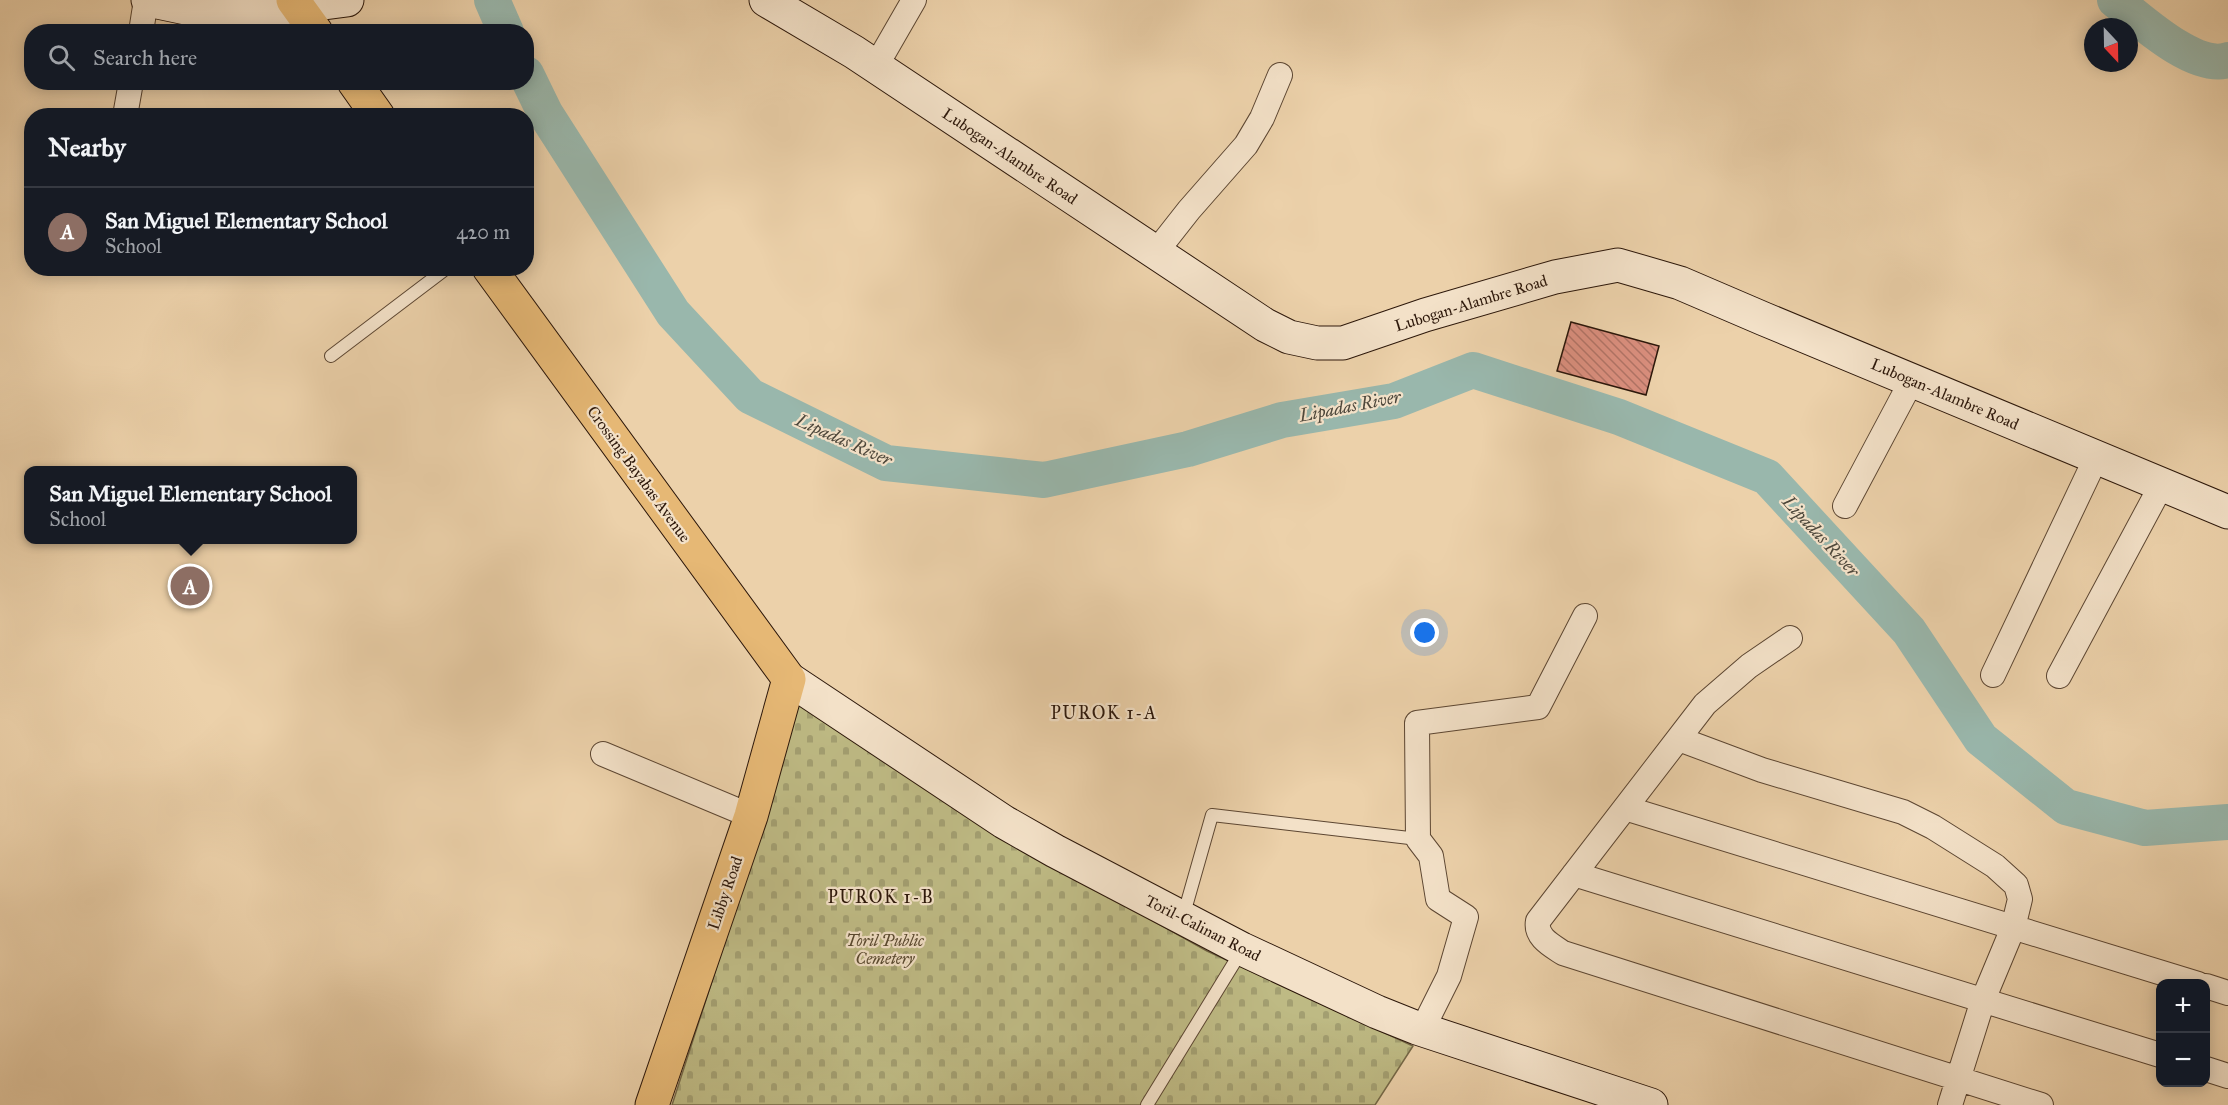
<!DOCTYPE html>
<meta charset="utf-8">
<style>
:root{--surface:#171b24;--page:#242831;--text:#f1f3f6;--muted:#9ea1a6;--line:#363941;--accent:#c59692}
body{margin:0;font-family:"IM FELL Great Primer",serif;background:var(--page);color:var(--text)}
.controls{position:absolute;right:18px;bottom:18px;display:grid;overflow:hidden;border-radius:12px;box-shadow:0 3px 15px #0003}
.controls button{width:54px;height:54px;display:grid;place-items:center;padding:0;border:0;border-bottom:2px solid var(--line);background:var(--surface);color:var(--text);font:30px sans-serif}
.compass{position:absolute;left:2084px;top:18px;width:54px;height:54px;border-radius:50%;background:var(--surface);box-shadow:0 3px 15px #0003;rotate:158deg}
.you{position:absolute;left:1425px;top:633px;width:21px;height:21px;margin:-15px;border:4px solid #fff;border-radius:50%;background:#1a73e8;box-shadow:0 0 0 9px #1a73e833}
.badge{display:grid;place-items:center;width:39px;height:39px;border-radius:50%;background:var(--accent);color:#fff;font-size:20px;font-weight:700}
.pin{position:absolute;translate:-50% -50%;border:3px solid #fff;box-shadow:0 2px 6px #0006}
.popup{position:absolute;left:24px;top:466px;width:333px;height:78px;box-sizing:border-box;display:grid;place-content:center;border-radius:12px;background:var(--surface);filter:drop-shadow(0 2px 4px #0005);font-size:20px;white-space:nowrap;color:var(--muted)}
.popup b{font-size:22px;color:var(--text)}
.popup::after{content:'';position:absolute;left:50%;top:100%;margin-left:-12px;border:12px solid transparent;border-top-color:var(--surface)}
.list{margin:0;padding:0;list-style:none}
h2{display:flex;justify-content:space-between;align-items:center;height:78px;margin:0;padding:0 24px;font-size:26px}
h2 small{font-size:20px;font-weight:400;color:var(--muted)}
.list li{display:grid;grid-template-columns:39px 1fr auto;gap:18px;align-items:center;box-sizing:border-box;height:90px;padding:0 24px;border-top:2px solid var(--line)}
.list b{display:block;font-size:22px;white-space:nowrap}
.list p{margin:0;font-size:20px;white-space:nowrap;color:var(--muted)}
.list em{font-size:20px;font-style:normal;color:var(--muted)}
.icon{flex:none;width:33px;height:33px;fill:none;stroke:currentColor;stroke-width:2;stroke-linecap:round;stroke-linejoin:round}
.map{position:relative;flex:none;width:2228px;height:1105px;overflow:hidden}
.search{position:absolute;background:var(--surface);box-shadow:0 3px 15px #0003;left:24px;top:24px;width:510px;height:66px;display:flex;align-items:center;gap:15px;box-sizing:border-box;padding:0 21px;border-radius:24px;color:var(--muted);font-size:22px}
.panel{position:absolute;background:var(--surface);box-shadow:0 3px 15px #0003;left:24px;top:108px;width:510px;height:168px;border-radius:24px}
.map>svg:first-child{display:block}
.cemetery{fill:url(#cemetery-stones);stroke:#756847;stroke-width:1.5}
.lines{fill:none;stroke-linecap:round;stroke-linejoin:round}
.river{stroke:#99b7ac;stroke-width:36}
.building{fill:url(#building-back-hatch);stroke:#2c170a;stroke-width:1.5}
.lane-casing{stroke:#5c4632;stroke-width:14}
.street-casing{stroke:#5c4632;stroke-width:26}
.secondary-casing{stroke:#2c170a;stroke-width:35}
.primary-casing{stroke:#2c170a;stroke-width:35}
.lane{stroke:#f3e1c8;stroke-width:12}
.street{stroke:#f3e1c8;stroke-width:24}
.secondary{stroke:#f3e1c8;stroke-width:33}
.primary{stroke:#e6b875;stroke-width:33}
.labels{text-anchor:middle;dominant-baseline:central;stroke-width:4.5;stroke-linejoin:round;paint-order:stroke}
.street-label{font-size:16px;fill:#2c170a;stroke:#f3e1c8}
.park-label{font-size:16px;font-style:italic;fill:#58482f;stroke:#f3e1c8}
.water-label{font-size:18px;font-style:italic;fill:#4d473b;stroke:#f3e1c8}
.neighbourhood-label{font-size:18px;letter-spacing:1.5px;fill:#2c170a;stroke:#f3e1c8}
</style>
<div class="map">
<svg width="2228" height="1105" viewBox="0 0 2228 1105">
<defs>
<pattern id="cemetery-stones" width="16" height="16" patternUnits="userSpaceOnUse" patternTransform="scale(1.5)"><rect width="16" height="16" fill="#beba84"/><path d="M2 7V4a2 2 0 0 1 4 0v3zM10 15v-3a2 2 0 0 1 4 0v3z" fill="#a39f71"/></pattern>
<pattern id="building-back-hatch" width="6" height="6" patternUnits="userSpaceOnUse" patternTransform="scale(1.5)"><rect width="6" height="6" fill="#d98e7d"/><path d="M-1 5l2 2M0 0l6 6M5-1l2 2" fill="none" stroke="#b07365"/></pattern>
</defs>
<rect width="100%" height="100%" fill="#ecd1aa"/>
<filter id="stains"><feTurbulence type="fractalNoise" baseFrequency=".00333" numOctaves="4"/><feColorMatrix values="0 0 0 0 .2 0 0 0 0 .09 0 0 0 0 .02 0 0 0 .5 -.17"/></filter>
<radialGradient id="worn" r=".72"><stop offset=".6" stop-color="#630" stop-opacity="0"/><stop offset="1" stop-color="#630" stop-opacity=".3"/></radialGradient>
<path class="cemetery" d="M800,696l170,122 237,133 206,95 -38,59h-703l53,-164z"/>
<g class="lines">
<path class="river" d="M492,0l14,32
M2115,0c25,20 80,71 113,60
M526,74l19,39 128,200 77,83 136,67 158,17 144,-31 94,-29 112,-19 79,-31 146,47 148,60 142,154 72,108 85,68 79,21 83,-6"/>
</g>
<path class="building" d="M1571,322l88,24 -13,49 -89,-24z"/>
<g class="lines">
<g class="lane-casing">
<path id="lane" d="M331,356l116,-88
M1183,917l29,-102 206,24
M1147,1105l95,-155"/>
</g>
<g class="street-casing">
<path id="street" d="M141,32l5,-32
M876,66l38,-66
M125,116l6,-34
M1156,252l33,-42 57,-65 16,-27 18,-43
M1845,506l67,-126
M1790,638l-41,28 -44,38 -167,217c-3,16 13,24 25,32l478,152
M1993,675l103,-217
M2059,676l103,-192
M1679,739l83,31 141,42 30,15 62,39 21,19 4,14 -7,29 -30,72 -33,105
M603,754l148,62
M1625,808l573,176
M1574,874l586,181
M2206,986l22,7
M1422,1030l27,-54 17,-59 -28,-18 -7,-43 -13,-17 -1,-116 121,-16 47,-91
M2206,1069l22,7"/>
</g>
<g class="secondary-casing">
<path id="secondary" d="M148,0l38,8 61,5 100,-13
M766,0l88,52 411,273 24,12 28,6h26l82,-28 130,-38 63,-12 62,18 84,36 464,193
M789,679l215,143 51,29 187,98 135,63 40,16 234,77"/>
</g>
<g class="primary-casing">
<path id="primary" d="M293,0l23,32
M354,82l24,34
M489,268l300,411 -38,137 -99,289"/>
</g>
<use href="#lane" class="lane"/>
<use href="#street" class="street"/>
<use href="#secondary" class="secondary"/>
<use href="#primary" class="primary"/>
</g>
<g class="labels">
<g class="street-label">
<text transform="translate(1010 156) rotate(34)">Lubogan-Alambre Road</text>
<text transform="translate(1471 303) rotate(-17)">Lubogan-Alambre Road</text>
<text transform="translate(1945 394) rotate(23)">Lubogan-Alambre Road</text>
<text transform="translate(639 474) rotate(54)">Crossing Bayabas Avenue</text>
<text transform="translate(725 893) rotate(-71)">Libby Road</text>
<text transform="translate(1203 928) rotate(27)">Toril-Calinan Road</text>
</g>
<g class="park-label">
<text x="885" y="940">Toril Public<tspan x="885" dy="18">Cemetery</tspan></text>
</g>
<g class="water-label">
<text transform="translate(1350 406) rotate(-11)">Lipadas River</text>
<text transform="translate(844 440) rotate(24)">Lipadas River</text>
<text transform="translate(1821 536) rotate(47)">Lipadas River</text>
</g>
<g class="neighbourhood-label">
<text x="1104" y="713">PUROK 1-A</text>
<text x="881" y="897">PUROK 1-B</text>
</g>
</g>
<rect width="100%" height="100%" filter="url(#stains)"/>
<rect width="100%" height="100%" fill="url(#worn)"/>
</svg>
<div class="controls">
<button>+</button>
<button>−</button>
</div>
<svg class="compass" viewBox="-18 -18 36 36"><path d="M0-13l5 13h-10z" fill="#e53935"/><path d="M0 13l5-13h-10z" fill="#9ea1a6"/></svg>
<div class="you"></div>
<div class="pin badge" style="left:190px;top:586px;background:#8d6e63">A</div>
<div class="popup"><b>San Miguel Elementary School</b>School</div>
<div class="search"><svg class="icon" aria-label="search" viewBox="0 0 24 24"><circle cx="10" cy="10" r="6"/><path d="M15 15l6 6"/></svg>Search here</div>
<section class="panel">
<h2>Nearby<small></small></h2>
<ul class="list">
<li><span class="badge" style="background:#8d6e63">A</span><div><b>San Miguel Elementary School</b><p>School</p></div><em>420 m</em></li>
</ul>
</section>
</div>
